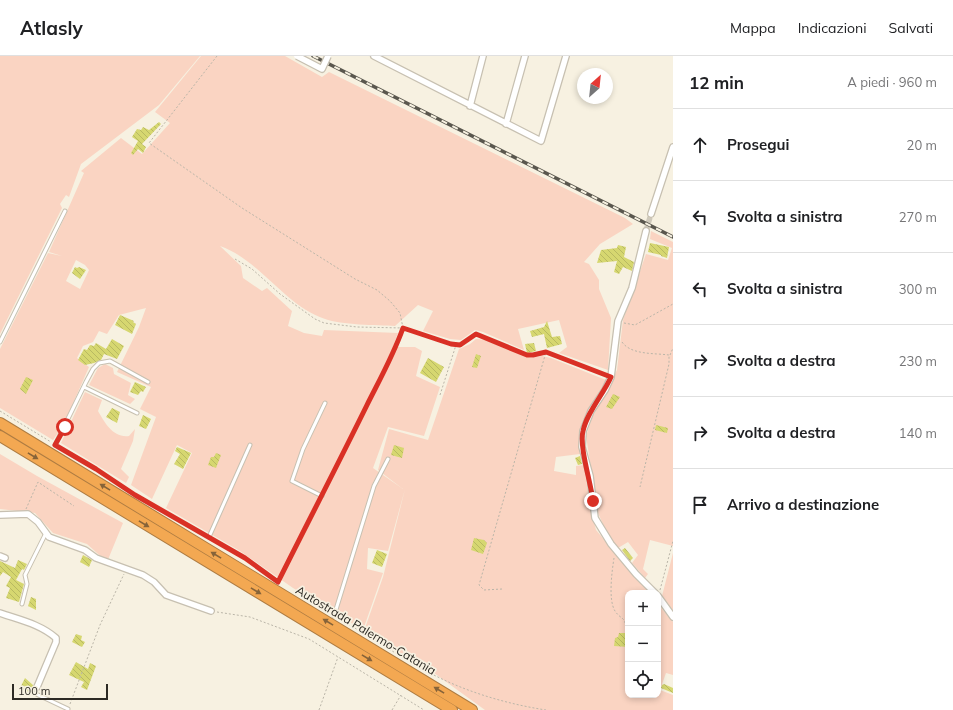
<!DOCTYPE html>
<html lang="it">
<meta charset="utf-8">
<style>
:root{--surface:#fff;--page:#f6f6f6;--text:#202124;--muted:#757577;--line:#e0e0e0}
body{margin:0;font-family:Mulish,sans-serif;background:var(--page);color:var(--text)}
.controls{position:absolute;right:12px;bottom:12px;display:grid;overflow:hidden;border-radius:8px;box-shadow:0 2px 6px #0003}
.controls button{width:36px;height:36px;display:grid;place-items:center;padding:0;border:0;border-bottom:1px solid var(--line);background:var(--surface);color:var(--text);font:20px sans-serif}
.compass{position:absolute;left:577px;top:12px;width:36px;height:36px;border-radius:50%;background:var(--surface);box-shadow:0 2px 6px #0003;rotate:27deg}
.scale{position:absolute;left:12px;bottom:10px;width:96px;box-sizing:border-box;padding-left:4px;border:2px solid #2d2a24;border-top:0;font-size:11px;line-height:14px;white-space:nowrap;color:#2d2a24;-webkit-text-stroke:3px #f7f1e1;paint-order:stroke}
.stop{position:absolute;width:12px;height:12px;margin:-9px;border:3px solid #d93025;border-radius:50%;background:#fff}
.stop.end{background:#d93025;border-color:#fff;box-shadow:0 1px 4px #0008}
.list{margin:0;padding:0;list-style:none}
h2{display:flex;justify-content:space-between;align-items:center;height:52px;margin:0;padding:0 16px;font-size:17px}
h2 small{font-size:13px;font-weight:400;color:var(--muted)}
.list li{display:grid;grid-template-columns:26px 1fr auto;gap:12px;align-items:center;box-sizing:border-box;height:72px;padding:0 16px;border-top:1px solid var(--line)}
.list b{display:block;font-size:15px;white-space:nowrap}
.list em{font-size:13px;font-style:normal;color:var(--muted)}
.icon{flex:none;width:22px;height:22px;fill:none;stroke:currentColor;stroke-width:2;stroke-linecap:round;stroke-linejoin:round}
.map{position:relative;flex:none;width:673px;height:654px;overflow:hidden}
header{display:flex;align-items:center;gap:24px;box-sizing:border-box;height:56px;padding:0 20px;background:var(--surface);border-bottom:1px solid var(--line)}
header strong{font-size:19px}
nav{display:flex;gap:22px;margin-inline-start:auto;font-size:14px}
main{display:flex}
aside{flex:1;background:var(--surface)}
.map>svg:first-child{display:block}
.green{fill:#fad4c2;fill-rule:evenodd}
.building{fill:url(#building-back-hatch)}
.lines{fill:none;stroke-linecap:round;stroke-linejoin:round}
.minor-tunnel{stroke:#cfc9bb;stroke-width:5.5;stroke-dasharray:5.5 3;stroke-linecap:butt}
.service-casing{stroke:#c7c0b1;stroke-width:5}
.minor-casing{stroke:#c7c0b1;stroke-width:8}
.motorway-casing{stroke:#ae7c42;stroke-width:12}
.path{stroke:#bab5a8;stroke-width:1;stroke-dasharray:2 2;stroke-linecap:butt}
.service{stroke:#fff;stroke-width:3}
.minor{stroke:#fff;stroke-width:5.5}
.motorway{stroke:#f3a852;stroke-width:10}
.rail-casing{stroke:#5a574e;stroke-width:3.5}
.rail{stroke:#f7f1e1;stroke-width:2;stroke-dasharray:6;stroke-linecap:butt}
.minor-bridge-casing{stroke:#c7c0b1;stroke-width:8;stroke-linecap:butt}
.minor-bridge{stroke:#fff;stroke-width:5.5}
.oneway{fill:#866339}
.route{stroke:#d93025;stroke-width:5}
.labels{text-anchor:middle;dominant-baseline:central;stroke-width:3.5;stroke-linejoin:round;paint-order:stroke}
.street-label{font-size:12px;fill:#2d2a24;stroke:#f7f1e1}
</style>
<header>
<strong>Atlasly</strong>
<nav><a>Mappa</a><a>Indicazioni</a><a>Salvati</a></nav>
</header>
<main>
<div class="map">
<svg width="673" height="654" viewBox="0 0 673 654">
<defs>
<pattern id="building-back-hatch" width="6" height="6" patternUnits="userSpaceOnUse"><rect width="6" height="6" fill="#d6d770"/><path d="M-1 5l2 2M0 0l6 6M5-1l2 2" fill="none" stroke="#b8b961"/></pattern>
</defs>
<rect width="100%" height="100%" fill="#f7f1e1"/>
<path class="green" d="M0,0h200l-41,49 -78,59 -12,33 -3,-2 -6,9 2,4 -62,126z
M201,0h84l37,21 7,-5 296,146 8,6 -33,20 -16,18 5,2 10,16v9l12,29 -3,52 -49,-17 8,-6 -8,-27 -41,9 6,21 -41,-18 -8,-2 -14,10 -11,-1 -27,-8 10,-20 -15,-6 -23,21c-18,-1 -54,-1 -70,-7 -41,-14 -65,-59 -105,-73l21,20 2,12 19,13 5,-3 25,23 -4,15 16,7 18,3 2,-6 74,3 -5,14h22l7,4 -6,25 24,11 -16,49 -36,-9 -15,41 30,21 -25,-19 11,-41 39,11 31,-91 11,-5 6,-5 11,1 44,18 11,-2 9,2 55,22c-13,31 -30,34 -26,74l-24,3 -2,14 22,4v-9l8,-1 6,41 6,24 53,63h-21v102h30v-91l15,18v53l-7,-2 -6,17 13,5v15h-188l-51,-37 -70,-42 19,-54 22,-88 -17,62 -20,-3 -1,21 16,4 -20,57 -70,-42 -53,-37 -74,-43 26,-55 -15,-8 -25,54 -21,-14 25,-68 -16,-8 11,-22 -34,-15 22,-45 7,-19 -27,7 -12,19 -8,-3 -6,11 -10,4 -6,12 12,9 -25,57 -11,16 -53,-32v-59l48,-96 14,3 -13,-4 35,-79 -3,-2 40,-33 21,16 28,-31 -15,-11zM76,204l9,5 4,5 -9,19 -14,-8z
M651,175l22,11v304l-23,-6 -7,29 5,5 -3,4 -13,-15 6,-8 -10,-13 -10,6 -11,-15 -9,-20 -12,-77 6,-18 25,-48 6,-50 23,-66 22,6 4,-12 -22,-9z
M105,308l8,4 1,6 17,9 -3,12 7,4 -5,5 -41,-19 9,-17z
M85,336l17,8 -4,11c7,12 15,27 31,25l6,-7 -2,12 -12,28 8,8 -3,6 -65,-40z
M0,398l37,22 86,47 -16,39 -20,-18 -34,-11 -18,-20 -35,-4z
M673,497v57l-11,-14z"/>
<path class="building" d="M159,66l2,2 -19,20 4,3 -3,6 -5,-4 -5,6 -2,-2 7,-12 -6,-4 5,-8 4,1 2,-3 6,3z
M650,187l19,4 -2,11 -6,-2v-1l-13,-3z
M618,189l8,2 -2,10 10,5 -2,9 -9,-4 -4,7 -5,-2 3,-11 -20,2 4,-13 16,-2z
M75,211l2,1 2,-1 7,3 -6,9 -8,-6z
M120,259l14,6 -1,1 3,2 -4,10 -17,-9z
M547,265l5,16 8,-1 2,8 -15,4 -3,-14 -12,3 -2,-6 14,-4z
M112,283l12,7 -7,13 -13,-5 -3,6 -7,3 -9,2 -7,-5 6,-11 3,1 3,-5 4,1 2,-3 10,6z
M534,287l2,8 -9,2 -2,-9z
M476,298l5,2 -4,12 -5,-1z
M428,302l16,9 -8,15 -16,-9z
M26,321l7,3 -7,14 -6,-5z
M135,326l11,5 -3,5 -2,-1 -3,4 -8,-3z
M613,338l7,3 -8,12 -6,-2z
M112,352l8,4 -3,11 -11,-6z
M143,359l8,4 -5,10 -7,-3z
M656,369l12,3 -1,5 -12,-3z
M394,389l10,3 -2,10 -11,-3z
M177,391l14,6 -8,16 -9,-5 6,-10 -5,-3z
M216,397l5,2 -5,13 -8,-3 3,-8h3z
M580,400l2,8 -4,1 -3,-7z
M474,482l10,2 3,3 -4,11 -12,-4z
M625,492l8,10 -3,3 -8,-11z
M377,494l10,4 -5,13 -10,-4z
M83,499l9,5 -3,7 -9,-5z
M18,504l9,4 -3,6 -2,-1 -6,11 8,4 -5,18 -13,-4 4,-10 -4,-2 5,-9 -8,-5 -3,4v-15l15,7z
M31,541l5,2v11l-8,-4z
M619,577h6l1,4 2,-1v11l-14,-1 1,-8 3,-1z
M76,578l6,2 -1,4 4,2 -3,5 -10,-5z
M76,606l12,7 2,-6 6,3 -9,24 -6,-3 3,-5 -15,-7z
M25,622l8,7 1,5 -3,3 -11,-5z
M664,628l9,4v5l-12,-5 1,-3z"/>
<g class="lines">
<path class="minor-tunnel" d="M646,175l5,-17"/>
<g class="service-casing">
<path id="service" d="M0,286l65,-131
M84,331l53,26
M55,389l31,-63 7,-13 6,-6 11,-2 38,21
M322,440l-30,-15 11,-32 22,-46
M209,481l41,-92
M22,548l5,-20 -2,-9 21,-42
M334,560l40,-130 14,-27
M34,637l34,16"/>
</g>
<g class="minor-casing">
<path id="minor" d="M374,0l167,85 25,-85
M470,50l13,-50
M506,68l19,-68
M651,158l22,-67
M646,175l-14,57 -14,33 -7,56 -6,13 -14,21 -8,20 -1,16 8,29 5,42 16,26 25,30 19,19
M0,459l28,-1 10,8 11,15 36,13 11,8 47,17 11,7 12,13 45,16
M0,500l5,2
M658,540l15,21
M0,557c20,7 40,11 56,25v4l-19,45"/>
</g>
<g class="motorway-casing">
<path id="motorway" d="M0,367l472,287
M0,380l452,274"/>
</g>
<path class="path" d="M217,0l-68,87 93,65 113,71 22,11 13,11 10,12 3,15 -8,24 -71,140
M235,203l17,10 28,25 35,25 9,4 33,4 46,1 48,16 9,1 16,-11 51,21h6l13,-3 59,22
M624,267l11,2 38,-21
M622,286c9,13 32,11 47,13v9l-29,123
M670,299l3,-7
M440,339l16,-50
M0,355l51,31
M58,391l38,22 39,26 70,40
M26,453l12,-27 36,24
M212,484l33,18 32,21 3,4
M614,502c-2,13 -6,42 1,53 6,9 10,5 11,17
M279,525l40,-81
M502,533l-18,1 -5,-5 67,-233
M660,534l13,-49
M217,556l33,5 59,22 115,71
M341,564c30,17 59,37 89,53 36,19 77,31 116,37
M70,648l30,-79 24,-51
M319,654l19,-53
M392,654l9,-15"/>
<use href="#service" class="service"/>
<use href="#minor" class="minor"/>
<use href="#motorway" class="motorway"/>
<g class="rail-casing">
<path id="rail" d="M313,0l360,181"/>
</g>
<use href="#rail" class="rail"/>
<g class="minor-bridge-casing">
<path id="minor-bridge" d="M297,0l25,13 6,-13"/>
</g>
<use href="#minor-bridge" class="minor-bridge"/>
</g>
<defs><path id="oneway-solid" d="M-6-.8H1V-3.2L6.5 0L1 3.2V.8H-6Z"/></defs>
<g class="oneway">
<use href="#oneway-solid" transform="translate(33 400) rotate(31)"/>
<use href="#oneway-solid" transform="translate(105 431) rotate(-149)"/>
<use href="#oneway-solid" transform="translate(144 468) rotate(31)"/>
<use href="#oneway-solid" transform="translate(216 499) rotate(-149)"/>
<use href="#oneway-solid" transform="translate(256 535) rotate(31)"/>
<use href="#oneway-solid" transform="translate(328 566) rotate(-149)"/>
<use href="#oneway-solid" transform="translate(367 602) rotate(31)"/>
<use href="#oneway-solid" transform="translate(439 634) rotate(-149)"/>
</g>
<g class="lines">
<path class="route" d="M65,371l-10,18 41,24 39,26 110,63 33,24c30,-60 60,-118 89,-177 13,-26 26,-49 36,-77l48,16 9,1 16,-11 51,21h6l13,-3 65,25c-8,18 -24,35 -28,54 -4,16 8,52 10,70"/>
</g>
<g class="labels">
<g class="street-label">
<text transform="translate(366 574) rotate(31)">Autostrada Palermo-Catania</text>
</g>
</g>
</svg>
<div class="controls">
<button>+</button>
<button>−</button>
<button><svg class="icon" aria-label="locate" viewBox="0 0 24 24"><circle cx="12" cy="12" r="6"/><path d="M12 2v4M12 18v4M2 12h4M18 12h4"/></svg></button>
</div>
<svg class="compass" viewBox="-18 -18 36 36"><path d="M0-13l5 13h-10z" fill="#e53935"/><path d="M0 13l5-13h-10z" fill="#757577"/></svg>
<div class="scale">100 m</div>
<div class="stop" style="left:65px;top:371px"></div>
<div class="stop end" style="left:593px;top:445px"></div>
</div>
<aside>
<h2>12 min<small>A piedi · 960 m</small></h2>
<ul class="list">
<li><svg class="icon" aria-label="ahead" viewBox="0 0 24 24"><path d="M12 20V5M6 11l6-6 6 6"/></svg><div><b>Prosegui</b></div><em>20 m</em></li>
<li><svg class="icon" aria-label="left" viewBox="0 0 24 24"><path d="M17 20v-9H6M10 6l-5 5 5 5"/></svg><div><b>Svolta a sinistra</b></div><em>270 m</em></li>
<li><svg class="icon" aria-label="left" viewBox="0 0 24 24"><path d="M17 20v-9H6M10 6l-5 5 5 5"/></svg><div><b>Svolta a sinistra</b></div><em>300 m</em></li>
<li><svg class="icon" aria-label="right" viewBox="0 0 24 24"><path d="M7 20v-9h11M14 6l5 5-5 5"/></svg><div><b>Svolta a destra</b></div><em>230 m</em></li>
<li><svg class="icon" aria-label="right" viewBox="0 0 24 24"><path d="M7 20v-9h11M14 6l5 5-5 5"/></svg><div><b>Svolta a destra</b></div><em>140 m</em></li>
<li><svg class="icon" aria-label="arrive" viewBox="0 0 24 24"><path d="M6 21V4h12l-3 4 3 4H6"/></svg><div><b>Arrivo a destinazione</b></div></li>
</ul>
</aside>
</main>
